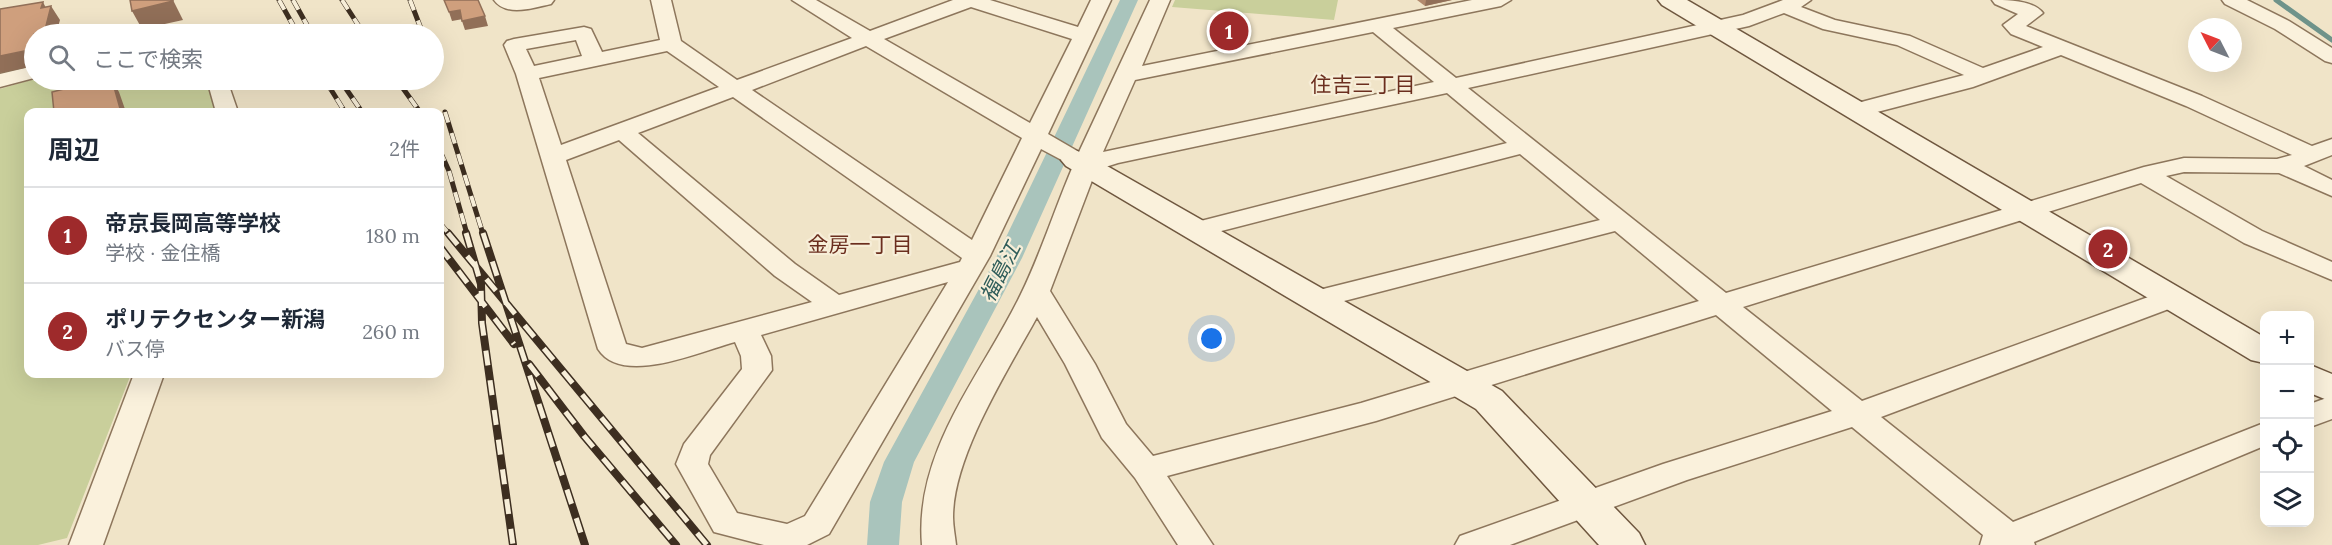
<!DOCTYPE html>
<html lang="ja">
<meta charset="utf-8">
<style>
:root{--surface:#fff;--page:#f2f2f3;--text:#1f2937;--muted:#747a83;--line:#e0e1e3;--accent:#9e2a2b}
body{margin:0;font-family:Lora,"Noto Sans JP",serif;background:var(--page);color:var(--text)}
.controls{position:absolute;right:18px;bottom:18px;display:grid;overflow:hidden;border-radius:12px;box-shadow:0 6px 24px #0002}
.controls button{width:54px;height:54px;display:grid;place-items:center;padding:0;border:0;border-bottom:2px solid var(--line);background:var(--surface);color:var(--text);font:30px sans-serif}
.compass{position:absolute;left:2188px;top:18px;width:54px;height:54px;border-radius:50%;background:var(--surface);box-shadow:0 6px 24px #0002;rotate:312deg}
.you{position:absolute;left:1212px;top:339px;width:21px;height:21px;margin:-15px;border:4px solid #fff;border-radius:50%;background:#1a73e8;box-shadow:0 0 0 9px #1a73e833}
.badge{display:grid;place-items:center;width:39px;height:39px;border-radius:50%;background:var(--accent);color:#fff;font-size:20px;font-weight:700}
.pin{position:absolute;translate:-50% -50%;border:3px solid #fff;box-shadow:0 2px 6px #0006}
.list{margin:0;padding:0;list-style:none}
h2{display:flex;justify-content:space-between;align-items:center;height:78px;margin:0;padding:0 24px;font-size:26px}
h2 small{font-size:20px;font-weight:400;color:var(--muted)}
.list li{display:grid;grid-template-columns:39px 1fr auto;gap:18px;align-items:center;box-sizing:border-box;height:96px;padding:0 24px;border-top:2px solid var(--line)}
.list b{display:block;font-size:22px;white-space:nowrap}
.list p{margin:0;font-size:20px;white-space:nowrap;color:var(--muted)}
.list em{font-size:20px;font-style:normal;color:var(--muted)}
.icon{flex:none;width:33px;height:33px;fill:none;stroke:currentColor;stroke-width:2;stroke-linecap:round;stroke-linejoin:round}
.map{position:relative;flex:none;width:2332px;height:545px;overflow:hidden}
.search{position:absolute;background:var(--surface);box-shadow:0 6px 24px #0002;left:24px;top:24px;width:420px;height:66px;display:flex;align-items:center;gap:15px;box-sizing:border-box;padding:0 21px;border-radius:33px;color:var(--muted);font-size:22px}
.panel{position:absolute;background:var(--surface);box-shadow:0 6px 24px #0002;left:24px;top:108px;width:420px;height:270px;border-radius:12px}
.map>svg:first-child{display:block}
.green{fill:#c9cf9b}
.lines{fill:none;stroke-linecap:round;stroke-linejoin:round}
.stream{stroke:#6f938a;stroke-width:5}
.canal{fill:#a9c4bc;fill-rule:evenodd}
.street-casing{stroke:#8d765c;stroke-width:3}
.secondary-casing{stroke:#6f573f;stroke-width:3}
.street{fill:#faf1dc;fill-rule:evenodd}
.secondary{fill:#faf1dc;fill-rule:evenodd}
.rail-far1-casing{stroke:#3d2e20;stroke-width:5}
.rail-casing{stroke:#3d2e20;stroke-width:8}
.rail-far1{stroke:#f7eed8;stroke-width:4;stroke-dasharray:11;stroke-linecap:butt}
.rail{stroke:#f7eed8;stroke-width:5;stroke-dasharray:15;stroke-linecap:butt}
.wall{fill:#b2896c}
.shaded-wall{fill:#916f58}
.building{fill:#cf9f7d;stroke:#916f58;stroke-width:1.5}
.labels{text-anchor:middle;dominant-baseline:central;stroke-width:4.5;stroke-linejoin:round;paint-order:stroke}
.neighbourhood-label{font-size:21px;fill:#6b2e1e;stroke:#f7eed8}
.water-label{font-size:21px;font-style:italic;fill:#2f5d5a;stroke:#f7eed8}
</style>
<div class="map">
<svg width="2332" height="545" viewBox="0 0 2332 545">
<rect width="100%" height="100%" fill="#f0e4c8"/>
<path class="green" d="M1175,0h163l-4,20 -162,-13z
M34,79l174,1 10,32h-190v262h103l-64,164 -29,7h-38v-456z"/>
<g class="lines">
<path class="stream" d="M2276,0l56,40"/>
<path class="canal" d="M1120,0h18l-116,258 -108,204 -12,40 -3,43h-32l3,-43 14,-40 112,-204z"/>
<g class="street-casing">
<path id="street" d="M494,0h60l-3,4c-18,4 -45,13 -57,-4z
M651,0h20l10,41 56,39 115,-42 -60,-38h24l54,31 83,-31h37l88,27 13,-27h20l-63,134 31,18 71,-152h20l-28,66 330,-66h39l-10,6 -108,22 63,50 287,-63 40,-15h28l-10,7 34,13 75,16 73,32 60,-21 -32,-13 -8,-9 15,-11 -23,-10 -3,-4c16,0 41,0 51,13l-17,13 176,70 110,50 20,-7v16l-28,11 28,14v16l-53,-23 -95,-1 -18,4 96,55 70,31v18l-88,-37 -103,-60 -398,124 119,94 300,-109 10,-3 10,3 4,6 -4,6 -301,113 132,105 251,-99v23l-230,96 1,3h-55l3,-10 -131,-108 -165,53 -177,65h-55l5,-9 203,-72 169,-53 -116,-96 -340,106 -209,55 46,69h-35l-43,-67 -33,-40 -37,-74 -28,-47c-29,53 -84,139 -84,200 0,9 2,19 3,28h-34c-8,-95 60,-170 99,-251 20,-41 34,-86 52,-128l-32,-17 -51,107 -161,278 -22,11h-43l-50,-13 -38,-68 8,-20 58,-75 -1,-13 -6,-14c-34,9 -113,45 -137,7l-82,-275 -12,-29 3,-4 7,-2 70,-12 7,2 11,23 58,-12zM971,7l101,32 -42,84 -146,-84zM1784,13l39,16 74,16 67,30 -114,30 -3,5 3,5 8,2 115,-30 88,-32 125,51 106,49 -15,4 -93,-1 -40,9 -418,126 -258,-205 281,-62zM1373,32l61,50 -331,70 32,-72zM576,40l6,16 -48,10 -8,-17zM866,46l156,92 -50,102 -220,-150zM667,51l52,36 -158,58 -22,-67zM1447,93l60,50 -318,81 -4,5 4,5 9,3 322,-83 80,66 -293,73 -4,6 4,6 10,3 298,-77 84,70 -338,102 -208,53 -27,-32 -31,-60 -45,-73 46,-121 22,-7zM733,97l229,161 -2,4 -121,33 -44,-31 -157,-131zM619,140l156,136 37,26 -170,46 -16,-4 -60,-184zM948,282l-143,234 -18,8 -50,-11 -29,-49 2,-9 62,-85 -1,-14 -10,-21z
M2222,0h25l42,21 43,27v15l-7,-2 -50,-32 -50,-25z
M34,66v12l-34,9v-13z
M207,80h20l11,32h-22z
M134,374h30l-61,171h-34z
M2332,396v23l-22,8v-23z"/>
</g>
<g class="secondary-casing">
<path id="secondary" d="M1658,0h29l577,337v26l-13,-3 -589,-355z
M1076,151l10,3 416,237 137,142 6,12h-46l-123,-136 -410,-243 -5,-6 5,-6z
M2310,365l22,9v28l-22,-9z"/>
</g>
<use href="#street" class="street"/>
<use href="#secondary" class="secondary"/>
<g class="rail-far1-casing">
<path id="rail-far1" d="M279,0l19,34
M293,0l19,34
M342,0l22,34
M410,0l13,34
M325,80l20,32
M340,80l22,32
M397,80l23,32
M445,112l38,122
M440,151l9,20 18,63
M440,223l9,11"/>
</g>
<g class="rail-casing">
<path id="rail" d="M448,233l259,312
M466,233l15,51 1,39 31,222
M483,233l102,312
M440,247l74,97
M529,364l55,72 92,109"/>
</g>
<use href="#rail-far1" class="rail-far1"/>
<use href="#rail" class="rail"/>
</g>
<path class="wall" d="M1417,0h35l-27,6z"/>
<path class="shaded-wall" d="M173,0l10,20 -41,9 -10,-18z
M1426,0h26l-27,6z
M43,2l6,12 2,-8 9,14 -4,14h-12l-3,-26z
M460,10l3,9 -11,2 -3,-9z
M485,16l3,10 -23,4 -3,-9z
M34,49v17l-34,7v-17z
M112,80l7,12 7,20h-5z"/>
<path class="building" d="M130,0h43v1l-41,10z
M444,0h34l7,16 -23,5 -2,-11 -11,2z
M43,2l-2,6 10,-2 -7,28h-10v15l-34,7v-47z
M99,80h13l9,32h-67l-2,-20z"/>
<g class="labels">
<g class="neighbourhood-label">
<text x="1363" y="84">住吉三丁目</text>
<text x="860" y="244">金房一丁目</text>
</g>
<g class="water-label">
<text transform="translate(1000 272) rotate(-63)">福島江</text>
</g>
</g>
</svg>
<div class="controls">
<button>+</button>
<button>−</button>
<button><svg class="icon" aria-label="locate" viewBox="0 0 24 24"><circle cx="12" cy="12" r="6"/><path d="M12 2v4M12 18v4M2 12h4M18 12h4"/></svg></button>
<button><svg class="icon" aria-label="layers" viewBox="0 0 24 24"><path d="M12 4l9 5-9 5-9-5zM3 14l9 5 9-5"/></svg></button>
</div>
<svg class="compass" viewBox="-18 -18 36 36"><path d="M0-13l5 13h-10z" fill="#e53935"/><path d="M0 13l5-13h-10z" fill="#747a83"/></svg>
<div class="you"></div>
<div class="pin badge" style="left:1229px;top:31px">1</div>
<div class="pin badge" style="left:2108px;top:249px">2</div>
<div class="search"><svg class="icon" aria-label="search" viewBox="0 0 24 24"><circle cx="10" cy="10" r="6"/><path d="M15 15l6 6"/></svg>ここで検索</div>
<section class="panel">
<h2>周辺<small>2件</small></h2>
<ul class="list">
<li><span class="badge">1</span><div><b>帝京長岡高等学校</b><p>学校 · 金住橋</p></div><em>180 m</em></li>
<li><span class="badge">2</span><div><b>ポリテクセンター新潟</b><p>バス停</p></div><em>260 m</em></li>
</ul>
</section>
</div>
